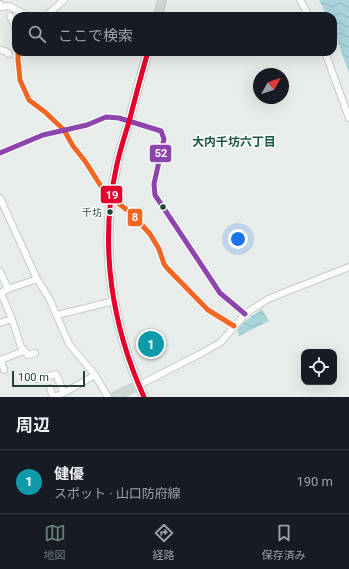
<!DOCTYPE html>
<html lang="ja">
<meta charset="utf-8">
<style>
:root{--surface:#171b24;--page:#242831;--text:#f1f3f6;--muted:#9ea1a6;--line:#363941;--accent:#697e78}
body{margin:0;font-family:Roboto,"Noto Sans JP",sans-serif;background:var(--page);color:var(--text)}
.controls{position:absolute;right:12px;bottom:12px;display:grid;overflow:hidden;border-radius:8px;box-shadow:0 4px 16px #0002}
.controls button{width:36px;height:36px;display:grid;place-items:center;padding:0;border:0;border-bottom:1px solid var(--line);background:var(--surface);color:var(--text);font:20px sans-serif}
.compass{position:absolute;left:253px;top:68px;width:36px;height:36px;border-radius:50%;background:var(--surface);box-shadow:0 4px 16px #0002;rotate:50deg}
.scale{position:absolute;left:12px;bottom:10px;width:73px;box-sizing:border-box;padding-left:4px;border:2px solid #24423a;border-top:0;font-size:11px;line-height:14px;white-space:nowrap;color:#24423a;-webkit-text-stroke:3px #f7fbf9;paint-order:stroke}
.you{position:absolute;left:238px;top:239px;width:14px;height:14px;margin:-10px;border:3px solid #fff;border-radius:50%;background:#1a73e8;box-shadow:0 0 0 6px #1a73e833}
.badge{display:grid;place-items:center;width:26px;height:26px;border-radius:50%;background:var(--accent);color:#fff;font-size:13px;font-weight:700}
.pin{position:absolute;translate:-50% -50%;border:2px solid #fff;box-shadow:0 1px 4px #0006}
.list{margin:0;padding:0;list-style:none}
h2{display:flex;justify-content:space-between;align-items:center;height:52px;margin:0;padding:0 16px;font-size:17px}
h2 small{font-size:13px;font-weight:400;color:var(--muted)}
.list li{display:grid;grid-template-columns:26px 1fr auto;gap:12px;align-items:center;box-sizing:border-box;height:64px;padding:0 16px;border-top:1px solid var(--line)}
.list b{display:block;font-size:15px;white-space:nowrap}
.list p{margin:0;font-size:13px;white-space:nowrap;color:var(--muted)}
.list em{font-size:13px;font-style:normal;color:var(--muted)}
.icon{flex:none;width:22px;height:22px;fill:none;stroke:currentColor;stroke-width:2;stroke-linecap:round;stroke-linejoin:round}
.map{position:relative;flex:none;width:349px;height:397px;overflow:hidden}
.search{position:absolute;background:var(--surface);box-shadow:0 4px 16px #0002;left:12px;right:12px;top:12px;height:44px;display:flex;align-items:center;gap:10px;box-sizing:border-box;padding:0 14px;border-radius:12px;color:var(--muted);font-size:15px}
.sheet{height:116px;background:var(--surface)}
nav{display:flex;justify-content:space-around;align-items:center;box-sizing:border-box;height:56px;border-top:1px solid var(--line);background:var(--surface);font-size:11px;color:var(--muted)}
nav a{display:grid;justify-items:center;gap:2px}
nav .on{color:var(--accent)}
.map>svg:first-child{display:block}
.water{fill:url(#water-waves)}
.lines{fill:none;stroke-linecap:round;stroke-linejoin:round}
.minor-casing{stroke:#c5cac8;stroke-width:8}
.major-casing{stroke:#c3ccc9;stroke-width:10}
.minor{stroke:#fcfcfc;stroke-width:6}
.major{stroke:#cfd7d5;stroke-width:8}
.bus-1-casing{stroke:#f7fbf9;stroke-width:8}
.bus-2-casing{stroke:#f7fbf9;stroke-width:8}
.bus-3-casing{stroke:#f7fbf9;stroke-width:8}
.bus-1{stroke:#f26522;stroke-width:5}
.bus-2{stroke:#8e44ad;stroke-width:5}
.bus-3{stroke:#e4002b;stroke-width:5}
.bus-dot{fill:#24423a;stroke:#f7fbf9;stroke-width:1.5}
.labels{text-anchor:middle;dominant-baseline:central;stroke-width:3.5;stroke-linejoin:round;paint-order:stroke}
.bus-label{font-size:10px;fill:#24423a;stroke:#f7fbf9;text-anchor:end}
.neighbourhood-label{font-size:12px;font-weight:bold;fill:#1f5548;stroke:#f7fbf9}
.line-badge{stroke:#f7fbf9;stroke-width:1.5}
.badge-label{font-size:11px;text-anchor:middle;font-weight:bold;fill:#fff}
</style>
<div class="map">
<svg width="349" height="397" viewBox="0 0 349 397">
<defs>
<pattern id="water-waves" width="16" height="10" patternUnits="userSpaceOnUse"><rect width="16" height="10" fill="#a9d4db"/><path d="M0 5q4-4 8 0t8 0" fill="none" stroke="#91b7bd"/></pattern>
</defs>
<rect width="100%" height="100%" fill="#e8edeb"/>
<path class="water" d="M319,0h30v73l-16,-44v-13h-6z
M262,309l7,12 -30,15 -2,-6 8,-9z"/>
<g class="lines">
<g class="minor-casing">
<path id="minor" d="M300,0l9,16
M0,4l1,3 8,-1 18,9
M10,16l6,12
M46,16l18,-16
M0,50l5,1 4,3
M18,52v7l2,21 9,20 16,12 19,18 9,16 12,15 21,33 25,19 19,21 9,15 5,15 3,4 41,42 26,16
M325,52l24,66
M0,153l43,-18 44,-10 19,-8 13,1 42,13 3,8 -10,45 1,11 65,98 25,21
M0,198l37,81 12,19 20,46 26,31 13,22
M0,271l8,18
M0,293l8,-4 29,-10
M1,293l11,26 9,28 7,8 7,-2
M57,315l57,-14
M0,323l12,-4
M0,360l24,-9
M1,360l3,10
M37,379l19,-5 8,19 31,-18
M139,385l61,-31 21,-12 24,-28 23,-15 81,-32
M50,388l3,9
M54,397l10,-4"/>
</g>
<g class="major-casing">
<path id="major" d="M158,16l4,-16
M114,397l25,-12
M144,397c-32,-71 -45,-151 -28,-228 3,-16 8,-31 13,-47 6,-23 12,-47 19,-70"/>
</g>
<use href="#minor" class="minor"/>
<use href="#major" class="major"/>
<g class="bus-1-casing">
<path id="bus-1" d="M18,52v7l2,21 9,20 16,12 19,18 9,16 12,15 21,33 25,19 19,21 9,15 5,15 3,4 41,42 26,16"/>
</g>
<g class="bus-2-casing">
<path id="bus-2" d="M0,153l43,-18 44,-10 19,-8 13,1 42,13 3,8 -10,45 1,11 65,98 25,21"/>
</g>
<g class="bus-3-casing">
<path id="bus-3" d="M144,397c-32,-71 -45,-151 -28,-228 3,-16 8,-31 13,-47 6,-23 12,-47 19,-70"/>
</g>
<use href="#bus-1" class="bus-1"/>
<use href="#bus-2" class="bus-2"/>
<use href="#bus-3" class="bus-3"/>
</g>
<g class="bus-dot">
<circle cx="163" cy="207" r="3.5"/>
<circle cx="110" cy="212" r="3.5"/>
</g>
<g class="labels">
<g class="bus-label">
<text x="102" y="212">千坊</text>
</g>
<g class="neighbourhood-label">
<text x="234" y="142">大内千坊六丁目</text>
</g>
</g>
<g class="line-badge">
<rect x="149" y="144" width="23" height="19" rx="4" fill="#8e44ad"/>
<rect x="100" y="185" width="23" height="19" rx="4" fill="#e4002b"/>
<rect x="127" y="208" width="16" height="19" rx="4" fill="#f26522"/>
</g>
<g class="badge-label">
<text x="161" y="157">52</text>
<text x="112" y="199">19</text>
<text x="135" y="221">8</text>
</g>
</svg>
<div class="controls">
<button><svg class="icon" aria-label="locate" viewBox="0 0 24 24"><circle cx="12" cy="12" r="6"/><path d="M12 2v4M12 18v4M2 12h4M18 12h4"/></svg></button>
</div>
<svg class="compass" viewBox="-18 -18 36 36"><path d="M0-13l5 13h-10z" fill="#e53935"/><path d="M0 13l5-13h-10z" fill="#9ea1a6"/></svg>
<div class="scale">100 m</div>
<div class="you"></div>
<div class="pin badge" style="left:151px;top:344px;background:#0f9aa8">1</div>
<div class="search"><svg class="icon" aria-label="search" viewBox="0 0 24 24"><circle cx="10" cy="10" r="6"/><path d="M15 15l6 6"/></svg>ここで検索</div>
</div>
<section class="sheet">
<h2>周辺<small></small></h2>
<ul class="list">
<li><span class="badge" style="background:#0f9aa8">1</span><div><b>健優</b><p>スポット · 山口防府線</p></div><em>190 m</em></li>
</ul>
</section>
<nav>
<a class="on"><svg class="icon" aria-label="map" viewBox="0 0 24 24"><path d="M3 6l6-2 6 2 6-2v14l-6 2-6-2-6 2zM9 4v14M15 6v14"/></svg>地図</a>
<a><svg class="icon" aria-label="directions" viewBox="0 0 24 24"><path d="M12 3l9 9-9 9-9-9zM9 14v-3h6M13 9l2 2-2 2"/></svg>経路</a>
<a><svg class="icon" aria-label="saved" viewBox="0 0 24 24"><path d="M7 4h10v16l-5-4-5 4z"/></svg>保存済み</a>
</nav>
